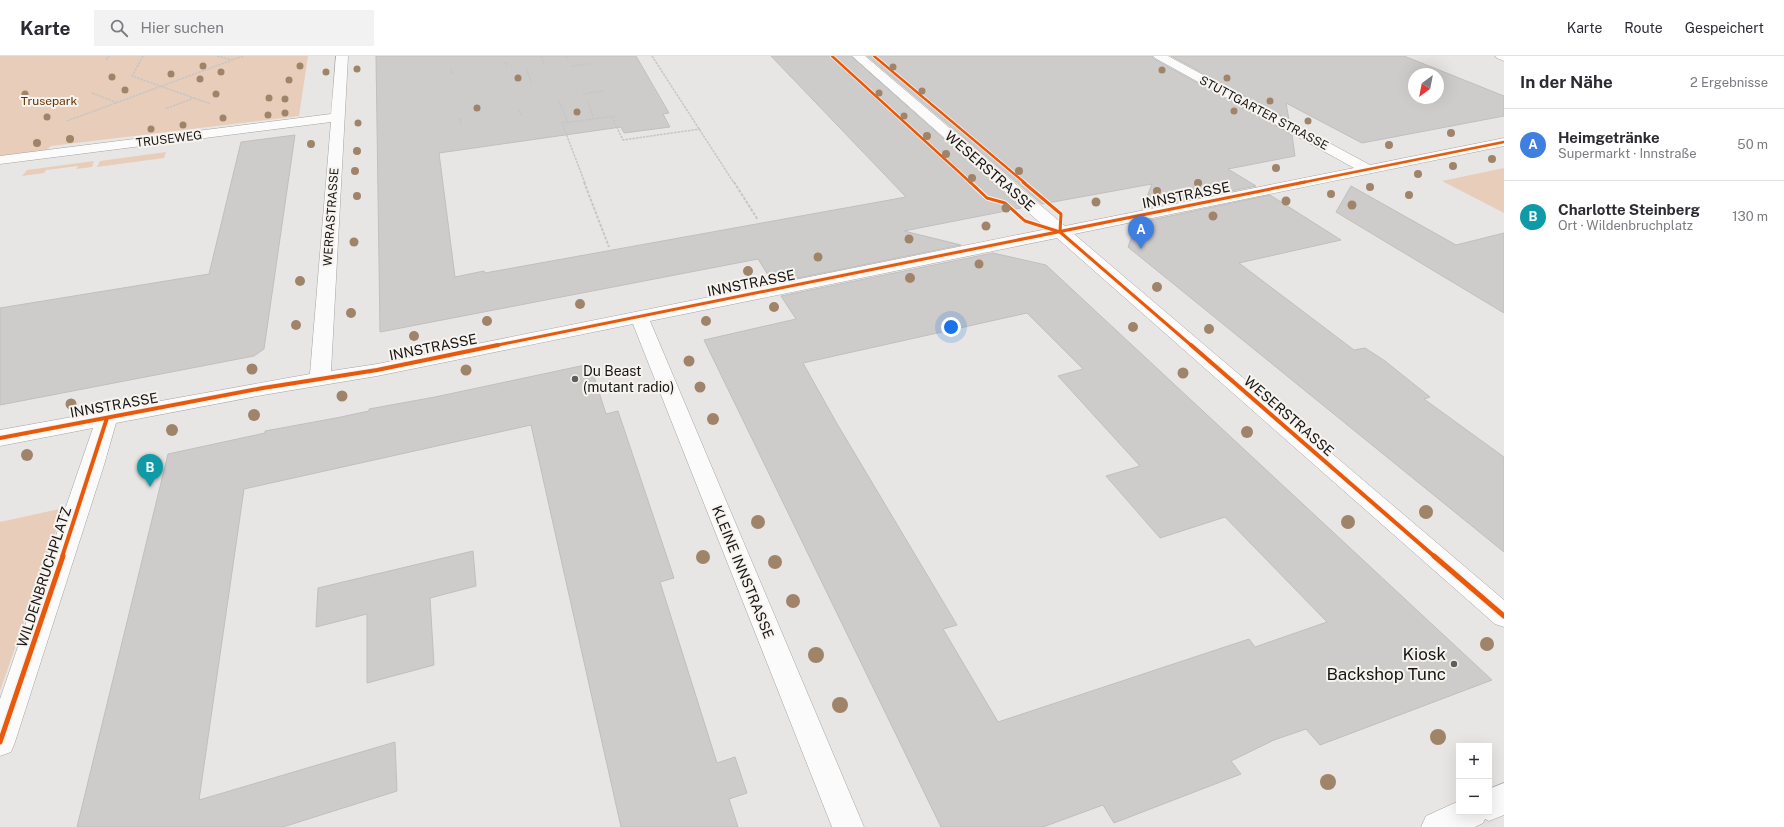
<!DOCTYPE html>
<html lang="de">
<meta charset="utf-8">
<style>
:root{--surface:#fff;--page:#f2f2f3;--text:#2b2b33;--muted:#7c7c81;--line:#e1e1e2;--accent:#2563eb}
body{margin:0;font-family:"Public Sans",sans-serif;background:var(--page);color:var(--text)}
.controls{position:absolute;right:12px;bottom:12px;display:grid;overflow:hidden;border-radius:0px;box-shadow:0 4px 16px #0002}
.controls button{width:36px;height:36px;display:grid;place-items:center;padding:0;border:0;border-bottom:1px solid var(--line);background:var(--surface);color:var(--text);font:20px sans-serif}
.compass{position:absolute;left:1408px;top:12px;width:36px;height:36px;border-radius:50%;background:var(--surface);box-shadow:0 4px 16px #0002;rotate:212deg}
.you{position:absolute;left:951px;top:271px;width:14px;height:14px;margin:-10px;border:3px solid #fff;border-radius:50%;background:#1a73e8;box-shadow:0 0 0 6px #1a73e833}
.badge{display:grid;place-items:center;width:26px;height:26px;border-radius:50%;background:var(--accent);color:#fff;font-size:13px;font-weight:700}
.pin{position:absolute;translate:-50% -33px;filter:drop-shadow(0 1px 2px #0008)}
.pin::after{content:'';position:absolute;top:21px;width:14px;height:12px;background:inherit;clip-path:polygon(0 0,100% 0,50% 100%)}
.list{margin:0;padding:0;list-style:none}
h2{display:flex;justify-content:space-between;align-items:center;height:52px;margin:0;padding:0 16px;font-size:17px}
h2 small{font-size:13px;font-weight:400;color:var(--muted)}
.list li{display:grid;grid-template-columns:26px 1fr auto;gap:12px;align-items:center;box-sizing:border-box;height:72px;padding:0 16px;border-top:1px solid var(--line)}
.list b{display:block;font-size:15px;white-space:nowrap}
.list p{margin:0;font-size:13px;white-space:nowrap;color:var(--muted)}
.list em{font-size:13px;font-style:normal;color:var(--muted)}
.icon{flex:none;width:22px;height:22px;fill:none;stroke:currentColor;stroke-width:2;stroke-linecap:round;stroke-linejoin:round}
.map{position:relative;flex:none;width:1504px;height:771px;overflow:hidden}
header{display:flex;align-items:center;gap:24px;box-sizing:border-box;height:56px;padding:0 20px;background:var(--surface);border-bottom:1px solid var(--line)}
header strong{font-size:19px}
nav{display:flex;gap:22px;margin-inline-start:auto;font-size:14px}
.search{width:280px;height:36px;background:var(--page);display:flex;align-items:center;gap:10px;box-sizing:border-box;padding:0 14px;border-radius:0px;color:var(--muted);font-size:15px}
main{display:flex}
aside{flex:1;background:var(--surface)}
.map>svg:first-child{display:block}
.green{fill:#e8cdba}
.building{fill:#ceccca;stroke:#c1bfbe;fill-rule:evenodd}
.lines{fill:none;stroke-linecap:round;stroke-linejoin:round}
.street-casing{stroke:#a5a3a2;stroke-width:1}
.secondary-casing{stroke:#a5a3a2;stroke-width:1}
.path-far1{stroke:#c6c6c6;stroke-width:1.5;stroke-dasharray:2.5 1;stroke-linecap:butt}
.path{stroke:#c6c6c6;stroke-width:2;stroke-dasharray:3 1.5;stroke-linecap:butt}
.street{fill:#fcfbfb;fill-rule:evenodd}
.secondary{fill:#fcfbfb;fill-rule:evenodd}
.cycleway-far3-casing{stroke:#f7f3ef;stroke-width:4}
.cycleway-far2-casing{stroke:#f7f3ef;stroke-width:5}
.cycleway-far1-casing{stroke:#f7f3ef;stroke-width:6}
.cycleway-casing{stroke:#f7f3ef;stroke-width:8}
.cycleway-far3{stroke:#e8590c;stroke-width:2.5}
.cycleway-far2{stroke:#e8590c;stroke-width:3}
.cycleway-far1{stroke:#e8590c;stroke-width:4}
.cycleway{stroke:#e8590c;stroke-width:5}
.tree{fill:#a08469}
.poi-dot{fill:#615f5d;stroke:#f7f3ef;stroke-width:1.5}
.labels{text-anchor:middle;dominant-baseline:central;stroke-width:4;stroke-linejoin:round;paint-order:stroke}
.far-park-label{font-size:12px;fill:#663405;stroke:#f7f3ef}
.far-street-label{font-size:12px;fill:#181615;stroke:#f7f3ef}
.street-label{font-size:14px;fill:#181615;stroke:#f7f3ef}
.poi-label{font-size:14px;fill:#181615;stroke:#f7f3ef;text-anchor:start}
.near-poi-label{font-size:17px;fill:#181615;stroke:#f7f3ef;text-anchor:end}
</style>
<header>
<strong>Karte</strong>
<div class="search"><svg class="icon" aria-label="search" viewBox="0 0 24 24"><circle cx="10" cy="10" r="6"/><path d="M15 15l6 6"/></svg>Hier suchen</div>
<nav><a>Karte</a><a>Route</a><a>Gespeichert</a></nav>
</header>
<main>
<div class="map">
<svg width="1504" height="771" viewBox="0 0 1504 771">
<rect width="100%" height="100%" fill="#e8e6e4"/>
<path class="green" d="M0,0h308l-9,60 -248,30 -6,5 -45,5z
M166,96l-2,6 -67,9 3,-6z
M94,105l-2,6 -16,2 2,-3 -32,4 -2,3 -22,3 5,-6z
M1504,112v45l-62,-32z
M64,452l-64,183v-169z"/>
<path class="building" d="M376,0h260l33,57 -6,1 7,13 -46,6 -3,-6 -182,26 16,124 29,-6 1,2 421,-76 -135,-141h80l170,152 -117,23 57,14 -188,38 -15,-24 -378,73z
M867,0h285l2,3 138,76 3,21 -67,13 28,17 -114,23 10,-25 -110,20z
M1171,0h233l100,40v20l-142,27 -76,-40 3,17zM1414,18h24v24h-24z
M295,79l-31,214 -10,7 -254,49v-97l209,-34 32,-132z
M1351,130l105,59 48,-12v80l-168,-101z
M1270,139l71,45 -102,23 115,87 11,-2 20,13 45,36 -6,2 80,58v95l-376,-305 9,-24z
M993,197l53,12 446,415 -172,65 -14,-16 -32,11 -43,21 10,13 -127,49 -11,-18 -60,22h-102l-237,-487 92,-21 -15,-23zM1027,257l56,56 -25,7 82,90 -34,10 54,62 65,-21 102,105 -72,25 -6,-8 -251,83 -55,-93 14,-4 -121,-203 -33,-59z
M590,308l16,50 12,-3 56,167 -14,4 57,181 18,-6 12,36 -18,6 9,28h-117l-90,-402 -287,64 -45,311 196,-58 2,49 -114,36h-206l91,-373 97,-21v-2l71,-13 33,-7v-2l66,-12z
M473,495l3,35 -46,12 4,67 -67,18v-69l-51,13 2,-39z"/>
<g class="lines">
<g class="street-casing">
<path id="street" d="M336,0h12l-17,315 46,-7 670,-135 -195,-173h13l200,170 289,-58 -199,-110 -2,-2h15l202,109 134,-27v8l-430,88 430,366v27l-9,-3 -438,-386 -407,83 214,506h-32l-199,-503 -256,52 -114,19 -147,28 -12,42 -89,277 -4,10 -11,4v-57l93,-271 -93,18v-16l310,-56 21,-252 -331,42v-8l331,-42z
M1504,727v32l-15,6 -4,-2 -2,4 -8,4h-54l5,-11 33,-15v11h30v-23z"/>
</g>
<g class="secondary-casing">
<path id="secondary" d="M1495,0h9v5l-7,-3z"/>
</g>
<path class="path-far1" d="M143,0l-11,20 62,22 -29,11
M217,0l15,4
M541,0l3,9
M566,0l2,3
M652,0l82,127
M106,4l3,-4
M505,6l2,5
M571,10l19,-2
M451,12l1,6
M526,12l6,17
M92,37l26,10
M583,38l20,-3
M194,42l17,6
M559,45l9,22
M587,45l7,18
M519,54l3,7
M612,61l11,23 77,-11
M460,62l1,8
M67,65l176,-65
M585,127l-23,-60 54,-7"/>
<path class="path" d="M584,126l25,65
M734,126l24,38"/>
<use href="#street" class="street"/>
<use href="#secondary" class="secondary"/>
<g class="cycleway-far3-casing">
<path id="cycleway-far3" d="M832,0l139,127
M874,0l151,127
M1300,127l204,-41"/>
</g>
<g class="cycleway-far2-casing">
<path id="cycleway-far2" d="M970,126l17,16 18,5 20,18 35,11 132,114
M1023,126l38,32 -1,18
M493,290l812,-164"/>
</g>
<g class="cycleway-far1-casing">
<path id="cycleway-far1" d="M1191,289l244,212
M0,382l263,-50 114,-18 121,-25
M62,501l45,-139"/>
</g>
<g class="cycleway-casing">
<path id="cycleway" d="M1434,500l70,60
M0,686l63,-186"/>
</g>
<use href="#cycleway-far3" class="cycleway-far3"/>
<use href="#cycleway-far2" class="cycleway-far2"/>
<use href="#cycleway-far1" class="cycleway-far1"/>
<use href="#cycleway" class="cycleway"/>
</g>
<g class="tree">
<circle cx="203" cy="10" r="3.5"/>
<circle cx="300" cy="10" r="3.5"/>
<circle cx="893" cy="11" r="3.5"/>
<circle cx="357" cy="13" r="3.5"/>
<circle cx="1162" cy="14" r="3.5"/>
<circle cx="221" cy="16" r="3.5"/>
<circle cx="326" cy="16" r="3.5"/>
<circle cx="171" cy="18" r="3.5"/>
<circle cx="112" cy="21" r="3.5"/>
<circle cx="518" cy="22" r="3.5"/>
<circle cx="1227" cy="22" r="3.5"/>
<circle cx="200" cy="23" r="3.5"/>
<circle cx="289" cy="24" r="3.5"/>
<circle cx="125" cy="34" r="3.5"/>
<circle cx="922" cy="35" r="3.5"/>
<circle cx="879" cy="37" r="3.5"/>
<circle cx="25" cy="38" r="3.5"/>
<circle cx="216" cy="38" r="3.5"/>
<circle cx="269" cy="42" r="3.5"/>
<circle cx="285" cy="43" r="3.5"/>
<circle cx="1270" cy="45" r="3.5"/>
<circle cx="477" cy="52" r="3.5"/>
<circle cx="1234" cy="55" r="3.5"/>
<circle cx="577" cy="56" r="3.5"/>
<circle cx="285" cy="57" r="3.5"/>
<circle cx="268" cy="59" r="3.5"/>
<circle cx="904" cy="60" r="3.5"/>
<circle cx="47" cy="61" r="3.5"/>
<circle cx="223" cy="62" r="3.5"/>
<circle cx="1308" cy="65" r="3.5"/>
<circle cx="358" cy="67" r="3.5"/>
<circle cx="183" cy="69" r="3.5"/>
<circle cx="151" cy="73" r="3.5"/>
<circle cx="1451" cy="77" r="4"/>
<circle cx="927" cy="80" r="4"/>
<circle cx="70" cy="83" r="4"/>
<circle cx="37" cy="87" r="4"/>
<circle cx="311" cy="88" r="4"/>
<circle cx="1389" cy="89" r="4"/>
<circle cx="357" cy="95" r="4"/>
<circle cx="946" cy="98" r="4"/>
<circle cx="1492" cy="103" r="4"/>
<circle cx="1453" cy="110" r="4"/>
<circle cx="1276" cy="112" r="4"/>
<circle cx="355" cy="115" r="4"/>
<circle cx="1019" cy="115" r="4"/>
<circle cx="1418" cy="118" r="4"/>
<circle cx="972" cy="122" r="4"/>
<circle cx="1198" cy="127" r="4"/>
<circle cx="1370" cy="131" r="4"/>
<circle cx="1157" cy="135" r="4"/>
<circle cx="1331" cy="138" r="4"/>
<circle cx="1409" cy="139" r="4"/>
<circle cx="357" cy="140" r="4"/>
<circle cx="1286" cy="145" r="4.5"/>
<circle cx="1096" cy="146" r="4.5"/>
<circle cx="1352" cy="149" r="4.5"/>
<circle cx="1006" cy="152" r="4.5"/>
<circle cx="1213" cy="160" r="4.5"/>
<circle cx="986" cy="170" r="4.5"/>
<circle cx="1141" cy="175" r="4.5"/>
<circle cx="909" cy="183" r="4.5"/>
<circle cx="354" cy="186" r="4.5"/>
<circle cx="818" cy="201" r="4.5"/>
<circle cx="979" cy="208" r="4.5"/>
<circle cx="748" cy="215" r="5"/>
<circle cx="910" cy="222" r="5"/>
<circle cx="300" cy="225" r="5"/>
<circle cx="1157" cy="231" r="5"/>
<circle cx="580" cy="248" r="5"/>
<circle cx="774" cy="251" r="5"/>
<circle cx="351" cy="257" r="5"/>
<circle cx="487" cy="265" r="5"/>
<circle cx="706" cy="265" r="5"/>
<circle cx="296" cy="269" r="5"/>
<circle cx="1133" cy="271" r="5"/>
<circle cx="1209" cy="273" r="5"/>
<circle cx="414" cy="280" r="5"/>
<circle cx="689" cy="305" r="5.5"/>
<circle cx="252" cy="313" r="5.5"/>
<circle cx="466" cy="314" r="5.5"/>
<circle cx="1183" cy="317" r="5.5"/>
<circle cx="700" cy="331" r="5.5"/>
<circle cx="342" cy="340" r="5.5"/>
<circle cx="71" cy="348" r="5.5"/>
<circle cx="254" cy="359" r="6"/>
<circle cx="713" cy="363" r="6"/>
<circle cx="172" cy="374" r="6"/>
<circle cx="1247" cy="376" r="6"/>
<circle cx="27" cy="399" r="6"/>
<circle cx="1426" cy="456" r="7"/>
<circle cx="758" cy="466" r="7"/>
<circle cx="1348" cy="466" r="7"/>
<circle cx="703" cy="501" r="7"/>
<circle cx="775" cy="506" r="7"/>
<circle cx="793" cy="545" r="7"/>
<circle cx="1487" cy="588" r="7"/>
<circle cx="816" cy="599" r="8"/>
<circle cx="840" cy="649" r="8"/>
<circle cx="1438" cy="681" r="8"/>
<circle cx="1328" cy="726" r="8"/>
</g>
<g class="poi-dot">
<circle cx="575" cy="323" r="4"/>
<circle cx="1454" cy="608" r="4"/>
</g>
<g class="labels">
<g class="far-park-label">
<text x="49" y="45">Trusepark</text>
</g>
<g class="far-street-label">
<text transform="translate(1264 57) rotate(28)">STUTTGARTER STRASSE</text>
<text transform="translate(169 83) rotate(-7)">TRUSEWEG</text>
<text transform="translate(331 161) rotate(-86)">WERRASTRASSE</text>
</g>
<g class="street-label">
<text transform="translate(990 115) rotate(41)">WESERSTRASSE</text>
<text transform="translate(1186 139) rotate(-11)">INNSTRASSE</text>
<text transform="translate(751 227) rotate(-11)">INNSTRASSE</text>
<text transform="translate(433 291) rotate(-11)">INNSTRASSE</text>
<text transform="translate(114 349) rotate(-10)">INNSTRASSE</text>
<text transform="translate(1289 360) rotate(41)">WESERSTRASSE</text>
<text transform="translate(743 516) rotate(68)">KLEINE INNSTRASSE</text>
<text transform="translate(44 521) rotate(-72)">WILDENBRUCHPLATZ</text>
</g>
<g class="poi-label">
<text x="583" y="315">Du Beast<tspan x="583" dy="16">(mutant radio)</tspan></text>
</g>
<g class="near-poi-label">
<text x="1446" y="598">Kiosk<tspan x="1446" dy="20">Backshop Tunc</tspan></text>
</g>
</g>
</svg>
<div class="controls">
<button>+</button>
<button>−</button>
</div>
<svg class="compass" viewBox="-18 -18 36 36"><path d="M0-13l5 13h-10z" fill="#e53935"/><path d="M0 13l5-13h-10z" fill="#7c7c81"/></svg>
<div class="you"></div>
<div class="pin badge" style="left:1141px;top:193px;background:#3f7fe0">A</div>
<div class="pin badge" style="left:150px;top:431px;background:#0f9aa8">B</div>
</div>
<aside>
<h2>In der Nähe<small>2 Ergebnisse</small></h2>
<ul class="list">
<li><span class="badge" style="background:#3f7fe0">A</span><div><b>Heimgetränke</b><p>Supermarkt · Innstraße</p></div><em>50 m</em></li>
<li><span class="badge" style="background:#0f9aa8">B</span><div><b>Charlotte Steinberg</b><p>Ort · Wildenbruchplatz</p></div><em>130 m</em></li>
</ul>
</aside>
</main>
